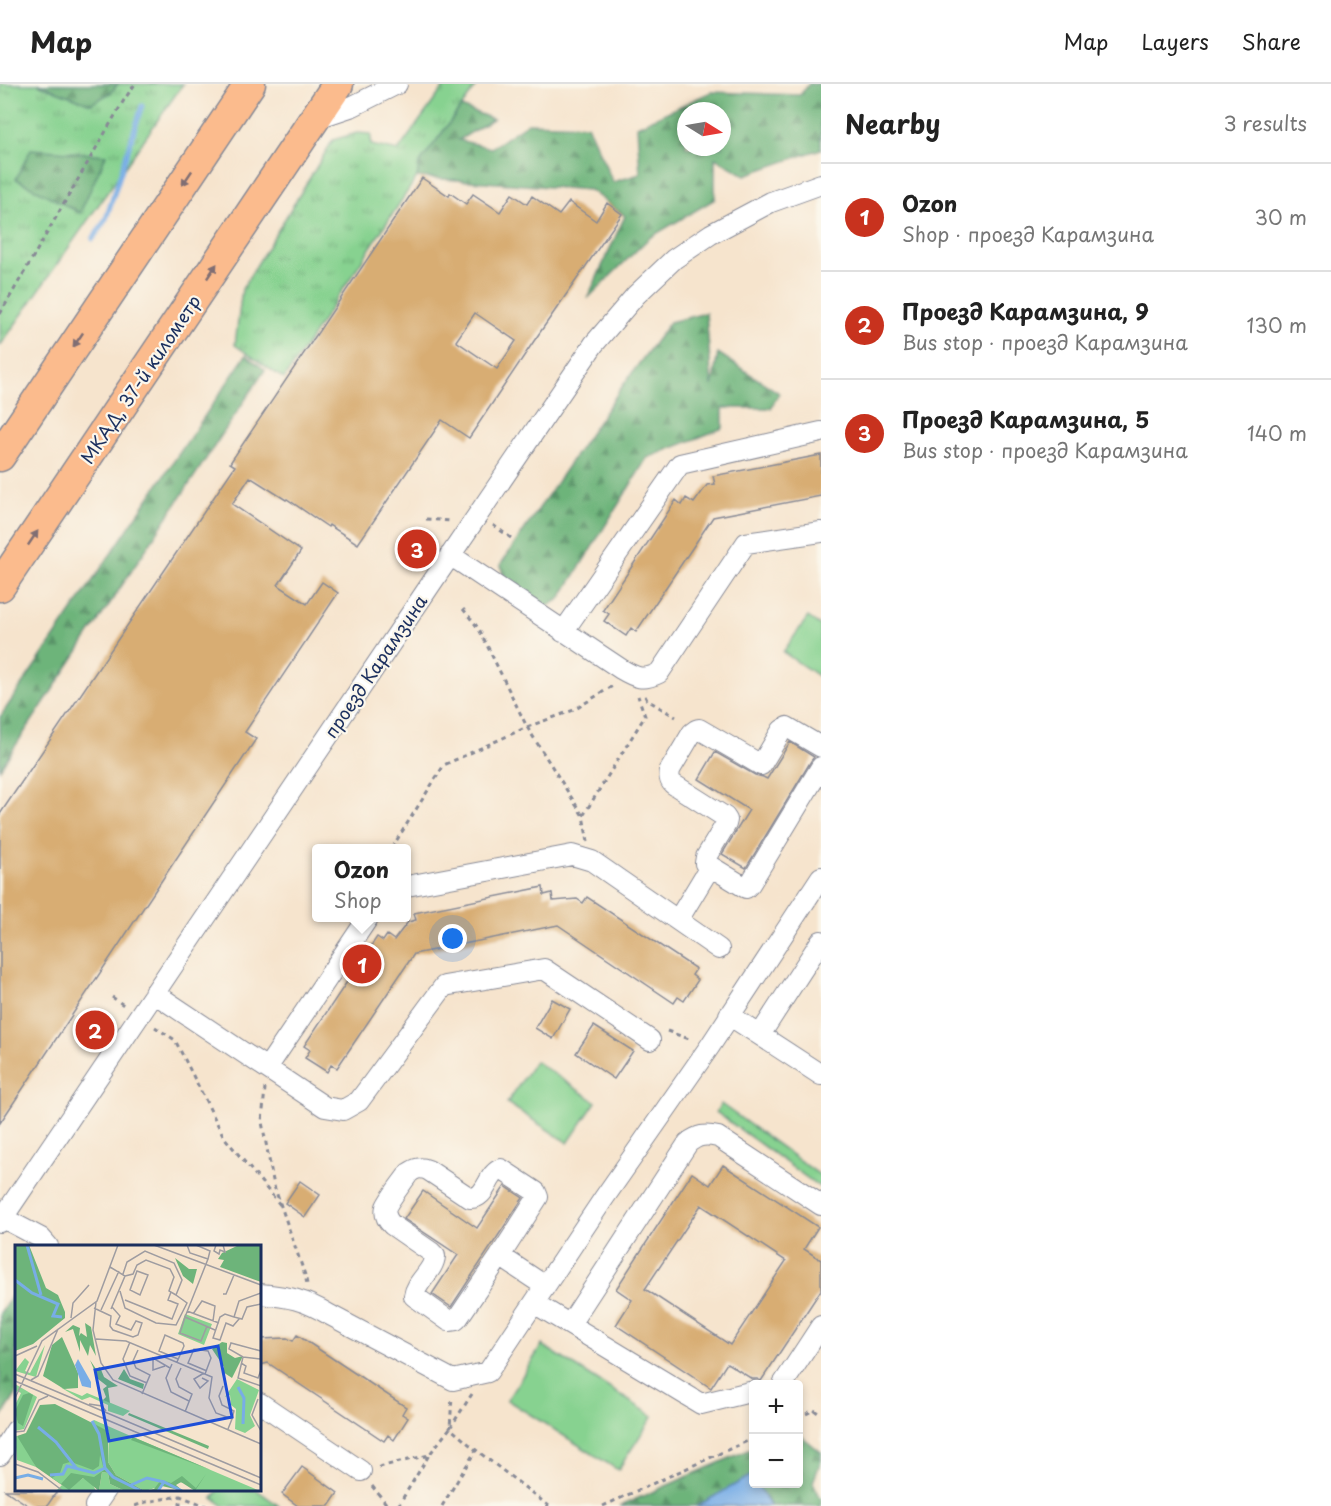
<!DOCTYPE html>
<meta charset="utf-8">
<style>
:root{--surface:#fff;--page:#f6f6f6;--text:#222;--muted:#767676;--line:#e0e0e0;--accent:#c8321e}
body{margin:0;font-family:"Playpen Sans",sans-serif;background:var(--page);color:var(--text)}
.controls{position:absolute;right:18px;bottom:18px;display:grid;overflow:hidden;border-radius:6px;box-shadow:0 3px 9px #0003}
.controls button{width:54px;height:54px;display:grid;place-items:center;padding:0;border:0;border-bottom:2px solid var(--line);background:var(--surface);color:var(--text);font:30px sans-serif}
.compass{position:absolute;left:677px;top:18px;width:54px;height:54px;border-radius:50%;background:var(--surface);box-shadow:0 3px 9px #0003;rotate:101deg}
.you{position:absolute;left:453px;top:855px;width:21px;height:21px;margin:-15px;border:4px solid #fff;border-radius:50%;background:#1a73e8;box-shadow:0 0 0 9px #1a73e833}
.badge{display:grid;place-items:center;width:39px;height:39px;border-radius:50%;background:var(--accent);color:#fff;font-size:20px;font-weight:700}
.pin{position:absolute;translate:-50% -50%;border:3px solid #fff;box-shadow:0 2px 6px #0006}
.popup{position:absolute;left:312px;top:760px;width:99px;height:78px;box-sizing:border-box;display:grid;place-content:center;border-radius:6px;background:var(--surface);filter:drop-shadow(0 2px 4px #0005);font-size:20px;white-space:nowrap;color:var(--muted)}
.popup b{font-size:22px;color:var(--text)}
.popup::after{content:'';position:absolute;left:50%;top:100%;margin-left:-12px;border:12px solid transparent;border-top-color:var(--surface)}
.list{margin:0;padding:0;list-style:none}
h2{display:flex;justify-content:space-between;align-items:center;height:78px;margin:0;padding:0 24px;font-size:26px}
h2 small{font-size:20px;font-weight:400;color:var(--muted)}
.list li{display:grid;grid-template-columns:39px 1fr auto;gap:18px;align-items:center;box-sizing:border-box;height:108px;padding:0 24px;border-top:2px solid var(--line)}
.list b{display:block;font-size:22px;white-space:nowrap}
.list p{margin:0;font-size:20px;white-space:nowrap;color:var(--muted)}
.list em{font-size:20px;font-style:normal;color:var(--muted)}
.map{position:relative;flex:none;width:821px;height:1422px;overflow:hidden}
header{display:flex;align-items:center;gap:36px;box-sizing:border-box;height:84px;padding:0 30px;background:var(--surface);border-bottom:2px solid var(--line)}
header strong{font-size:28px}
nav{display:flex;gap:33px;margin-inline-start:auto;font-size:21px}
main{display:flex}
aside{flex:1;background:var(--surface)}
.map>svg:first-child{display:block}
.grass{fill:url(#grass-tufts);stroke:#518077;stroke-width:1.5}
.forest{fill:url(#forest-firs);stroke:#44726c;stroke-width:1.5;fill-rule:evenodd}
.green{fill:#87d290;stroke:#518077;stroke-width:1.5}
.water{fill:#78ade6;stroke:#4a6ea2;stroke-width:1.5}
.lines{fill:none;stroke-linecap:round;stroke-linejoin:round}
.stream{stroke:#78ade6;stroke-width:5}
.building{fill:#d8ad73;fill-rule:evenodd}
.minor-casing{stroke:#888a96;stroke-width:22}
.highway-casing{stroke:#888a96;stroke-width:33}
.path{stroke:#888a96;stroke-width:3;stroke-dasharray:4.5 4.5;stroke-linecap:butt}
.minor{stroke:#fff;stroke-width:20}
.highway{stroke:#fbbb8d;stroke-width:30}
.oneway{fill:#806e73}
.labels{text-anchor:middle;dominant-baseline:central;stroke-width:4.5;stroke-linejoin:round;paint-order:stroke}
.street-label{font-size:18px;fill:#1b2f5e;stroke:#fbf7ec}
.inset-river{fill:none;stroke:#78ade6;stroke-width:3}
.inset-road{fill:none;stroke:#9e9ca1;stroke-width:1.5}
.view{fill:#1d4ed8;fill-opacity:0.15;stroke:#1d4ed8;stroke-width:3}
.inset-edge{fill:none;stroke:#1b2f5e;stroke-width:3}
</style>
<header>
<strong>Map</strong>
<nav><a>Map</a><a>Layers</a><a>Share</a></nav>
</header>
<main>
<div class="map">
<svg width="821" height="1422" viewBox="0 0 821 1422">
<defs>
<pattern id="grass-tufts" width="24" height="20" patternUnits="userSpaceOnUse" patternTransform="scale(1.5)"><rect width="24" height="20" fill="#87d290"/><path d="M3 7l-1-3M5 7V3M7 7l1-3M15 17l-1-3M17 17v-4M19 17l1-3" fill="none" stroke="#6eab79"/></pattern>
<pattern id="forest-firs" width="22" height="20" patternUnits="userSpaceOnUse" patternTransform="scale(1.5)"><rect width="22" height="20" fill="#6db47a"/><path d="M5 1l3.5 6h-7zM16 11l3.5 6h-7z" fill="#599367"/></pattern>
</defs>
<rect width="100%" height="100%" fill="#fbf7ec"/>
<filter id="ink" filterUnits="userSpaceOnUse"><feTurbulence type="fractalNoise" baseFrequency=".0167" numOctaves="2"/><feDisplacementMap in="SourceGraphic" scale="12" xChannelSelector="R" yChannelSelector="G"/><feConvolveMatrix kernelMatrix="1 2 1 2 8 2 1 2 1" color-interpolation-filters="sRGB"/></filter>
<filter id="wash" filterUnits="userSpaceOnUse"><feTurbulence type="fractalNoise" baseFrequency=".008" numOctaves="4" result="noise"/><feDisplacementMap in="SourceGraphic" scale="24" xChannelSelector="R" yChannelSelector="G"/><feGaussianBlur stdDeviation="1.35" result="paint"/><feColorMatrix in="noise" values="0 0 0 0 0 0 0 0 0 0 0 0 0 0 0 0 0 1.4 0 .05"/><feComposite in="paint" operator="in"/></filter>
<g filter="url(#wash)">
<rect width="100%" height="100%" fill="#f6e4cd"/>
<path class="grass" d="M0,0h38l53,20 19,-11 8,-9h65l-183,262z
M446,0h32l-58,79 -3,14 -133,202 -49,-34 7,-56 91,-149 24,-7 14,1v11l27,6z"/>
<path class="forest" d="M38,0h80l-8,9 -19,11z
M809,0h12v65l-76,26 -30,-17v41l-66,39 -62,61 38,-83 -35,-26 -173,-13 3,-14 41,-56 32,12 -34,21 32,8 37,-25 59,2 26,57 27,-8 -3,-48 74,-34 89,3zM686,27h36v36h-36z
M31,65l75,6 -26,58 -64,-34z
M706,229l6,73 6,-33 61,40 -8,15h-48v20l-76,30 -87,141 -16,9 -41,-28 -2,-16 125,-183 44,-59z
M246,271l19,15 -265,399v-52z
M16,1206v105l-16,25v-107z
M799,1350l22,18v9l-8,21 8,17v7h-201l133,-58 1,36h44z"/>
<path class="green" d="M808,533l13,9v52l-38,-26z
M535,977l61,41 -28,41 -61,-40z
M721,1020l100,72v12l-105,-76z
M542,1261l111,71 -35,54 -111,-70z
M219,1406h38l22,16h-55l-11,-8z"/>
<path class="water" d="M752,1391l2,9h3l13,22h-73z"/>
<g class="lines">
<path class="stream" d="M93,155l13,-20 36,-113"/>
</g>
<g id="blocks">
<path class="building" d="M422,94l27,18 1,-3 16,11 7,-10 27,18 12,-18 15,10 5,-8 27,19 10,-13 27,19 11,-18 15,11 -88,127 -65,97 -27,-18 -84,124 -29,-19 -1,2 -41,-28 -1,1 -36,-23 -18,27 69,47 -23,34 29,19 15,-22 16,11 -93,139 11,7 -256,384v-309l235,-348 -5,-3zM475,229l41,28 -19,28 -41,-28z
M821,371v41l-108,21 -77,115 -5,-4 -5,8 -22,-15 5,-7 -6,-4 73,-110 6,5 4,-7 8,5 13,-18 8,-1 -2,-8z
M790,658l24,15 -3,4 -65,107 -24,-14 27,-44 -50,-31 16,-27 40,23 8,2 4,2z
M543,803l1,8 8,-2 1,8 24,-2 6,4 4,-6 109,72 -4,6 6,5 -14,21 -6,-4 -4,6 -116,-78 -144,29 -77,114 -6,-3 -4,7 -22,-14 5,-8 -6,-4 73,-109 6,4 4,-6 7,5 14,-18 8,-2 -2,-7z
M552,915l18,10 -17,30 -18,-11z
M594,942l39,25 -19,28 -38,-26z
M723,1081l95,62 -14,22 17,11v30l-60,91 -4,-2h-5l-25,-16 -16,25 -95,-63 16,-25 -16,-11 76,-116 18,12zM701,1121l85,56 -56,84 -85,-56z
M300,1097l20,14 -15,22 -20,-14z
M505,1102l18,12 -72,109 -19,-13 26,-39 -54,-36 19,-28 54,37z
M297,1251l109,72 -4,7 6,4 -14,22 -6,-5 -4,6 -116,-78 -8,2v-26l27,-1 6,3z
M302,1383l36,26 -9,13h-31l-16,-12z
M5,1406h53l-11,16h-18z"/>
</g>
</g>
<g filter="url(#ink)">
<use href="#blocks" fill-opacity="0" stroke="#888a96" stroke-width="1.5"/>
<g class="lines">
<g class="minor-casing">
<path id="minor" d="M314,35l39,-13 44,-22
M450,471l171,114c15,9 22,12 38,4l87,-130 75,-11
M563,548l117,-168 141,-32
M821,663l-34,-20 -5,3 -21,35 -62,-36 -3,1 -4,3 -22,37c-1,6 -1,10 3,14l52,33 2,3 -1,4 -20,33 -1,6 41,25 4,-4 71,-117
M407,802l165,-31 20,6 127,88
M678,836l32,-53
M154,909l171,114 18,3 16,-9 85,-115 100,-17 106,71
M729,931l92,60
M760,951l61,-94
M267,984l101,-150
M3,1134l38,20 7,8
M0,1138l437,-647 157,-231 42,-49 38,-36 37,-25 60,-32 50,-18
M500,1172l-42,62 -2,2 -7,1 -35,-25c2,-15 20,-25 21,-40l-4,-4 -39,-27c-5,-5 -8,-11 -6,-18 4,-9 17,-25 23,-34 7,-5 11,-6 19,-3l42,28c17,1 17,-25 31,-29l35,23 2,5 -38,59 45,30
M260,1210c30,3 43,5 70,21l123,65 35,-8 116,-174 106,-152 111,-169
M534,1219l167,101 53,-13
M570,1240l118,-181c10,-8 17,-9 30,-6l103,68
M783,1300l38,-58
M260,1319l101,68
M0,1371l16,-25
M95,1422l11,-16"/>
</g>
<g class="highway-casing">
<path id="highway" d="M0,372l250,-372
M0,502l338,-502"/>
</g>
<path class="path" d="M0,230l124,-214 11,-16
M426,435l25,2
M493,441l18,13
M463,525l16,20 48,98 56,89
M645,612l2,4 29,17
M588,758l-5,-26 62,-100 -7,-20
M393,764v-2l51,-81 83,-38 47,-17 40,-25
M112,913l13,9
M155,943l20,13 49,97 57,69
M667,947l25,9
M265,1004l-3,34 12,64 31,89 2,9
M472,1310l-22,34 26,22 73,56
M798,1334l16,-8 7,5
M379,1383l50,-12 21,-27 2,-31
M372,1402l16,20
M135,1422l11,-4 34,-6 26,10
M180,1422v-10
M398,1422l31,-51
M442,1422l34,-56
M603,1422l151,-68"/>
<use href="#minor" class="minor"/>
<use href="#highway" class="highway"/>
</g>
<defs><path id="oneway-solid" d="M-6-.8H1V-3.2L6.5 0L1 3.2V.8H-6Z" transform="scale(1.5)"/></defs>
<g class="oneway">
<use href="#oneway-solid" transform="translate(187 94) rotate(124)"/>
<use href="#oneway-solid" transform="translate(212 187) rotate(-56)"/>
<use href="#oneway-solid" transform="translate(78 256) rotate(124)"/>
<use href="#oneway-solid" transform="translate(33 454) rotate(-56)"/>
</g>
</g>
<g class="labels">
<g class="street-label">
<text transform="translate(140 295) rotate(-56)">МКАД, 37-й километр</text>
<text transform="translate(375 582) rotate(-56)">проезд Карамзина</text>
</g>
</g>
<g transform="translate(15 1161)">
<rect width="246" height="246" fill="#f6e4cd"/>
<path d="M30,100l-9,32 -21,-6 10,-13 4,4 -4,9 5,2zM0,139l22,13 -13,32 -9,2v-26l6,-12 -4,-2 -2,4zM45,142l22,9 5,-3 43,18 -7,5 -15,-5v-6l-18,-8 -8,3zM79,175l39,17 127,54h-65l-6,-8 -14,-1 -30,9 -29,-16 -8,-13 1,-30 -18,-9zM0,190l8,5 13,27 -19,-7zM87,227l6,1 2,11 15,7h-26zM68,233l8,3 5,10h-40l6,-6 7,4z" fill="#87d290"/>
<path d="M0,0h14l17,43 12,7 7,17v6l-32,26 -18,7zM224,0h22v37l-41,-15 4,-7 -6,-1 4,-6zM160,13l14,11h8l-4,15 -10,-8zM70,78l6,4 5,29 -6,-11 -2,11 -8,-16v12l-7,-23 -8,3 8,-7 7,3 -1,8 2,-3 6,4zM47,92l16,36v15l-14,1 -21,-13 9,-31zM207,97l5,1v10l8,5 8,-2 -11,22 -9,-6 1,-5 -12,-18zM75,115l6,9 4,-2 4,10 14,9 -10,2 2,15 -7,-3 3,-3 -3,-8 4,-3 -9,-7zM109,124l6,10 14,5 -1,5 -25,-10zM14,148l4,2 -10,31 -5,-3 -3,-12 8,-16zM40,159l53,27v31l8,13 29,16h-20l-15,-7 -2,-11 -6,-1 -3,19 -16,-13 -14,12 -33,-23 -19,-31 9,-3 14,-28zM114,168l80,33 -1,3 -80,-34zM118,192l78,33 -80,-30zM191,229l-11,17 -14,-9 -5,3 7,6 -21,-5 -3,5h-14l9,-2 7,-9 10,3 11,-7 14,12z" fill="#6db47a"/>
<path d="M48,204l11,14 19,7 6,-4 1,-11 4,15 -10,7 -23,-4 -10,11 -9,-6 8,-5 3,-9 7,-2z" fill="#87d290"/>
<path d="M170,69l27,10 -8,21 -26,-11zM222,134l22,11 -9,25 5,11 -10,7 -10,-4 1,-20 -5,-4 -1,-10 -5,2z" fill="#87d290"/>
<path d="M63,114l13,23v6l-9,-2 -7,-21z" fill="#78ade6"/>
<path class="inset-river" d="M12,0l14,50M0,35l17,13 26,11 -5,12 9,1M223,142l6,11 -1,26M77,176l7,13 6,34 8,9 28,14M23,182l18,15 21,27M35,230l13,-1 4,-8 27,7 11,-5M0,233l13,-3 15,4M116,240l16,-7 17,4M143,246l6,-9 18,9"/>
<path class="inset-road" d="M139,0l107,40M172,0l3,8 18,6 2,-8 -14,-6M201,0l-2,6 5,3 1,-4 5,2 -2,-7M193,14l-23,58 30,13M95,22l15,9 -14,33M122,26l11,4 -8,20 -10,-5zM110,31l8,-2 4,-9 9,-5 24,9 4,8 -5,14 7,4M105,46l5,17 31,15 20,2 11,-22 -11,-8 6,-15 -8,-17 -29,-12 -18,11 -4,12M246,48l-22,8 -5,16 8,2 5,-12 14,-3M208,49h3l8,-19M110,55l47,19 6,-15 -10,-4 3,-8M81,57l-3,28 8,33 12,17 148,64M79,63l17,8 -1,10 3,4 20,7 5,-2 4,-12 -6,-2 -5,9 -15,-6 4,-8 -8,-9M86,65l18,-39M172,66l32,12M178,69l9,-13 13,5 -2,15M170,72l-5,16 21,8 6,-15M219,72l-9,-3 -5,3 -7,21 7,2 6,-17 7,3 6,-7M56,73l2,-15 16,-18M81,94l30,2 86,36 -3,21 7,15 16,6 -4,10M115,97l-7,17 7,17 17,7M123,105l-5,11 3,7 14,7 -8,19M0,111l22,-10M228,112l-5,21 23,8M245,114l-17,-2 -14,-8 2,-6 30,8M162,117l7,-16 -1,-3 -18,-8 -6,16 19,8M226,118l5,3 -2,7 14,5 3,-8M157,119l-6,14 5,14 18,9M150,121l-12,4v-12l17,10M166,123l-5,11 3,8 13,7 -7,18M0,129l246,104M190,129l6,-16 -3,-7 -14,-2 -6,14 19,8M187,133l6,3 -8,7 -6,-9 10,-6M16,135l7,-4 20,-47M0,136l246,104M208,141l-4,10 3,9 12,6 -2,8M0,153l27,-57 55,-40 21,-56M243,154l-6,16 9,16M74,159l13,2 4,5M0,187l9,-1 15,-31 9,-4M0,219l23,8 25,19"/>
<path class="view" d="M203,101l14,71 -123,24 -14,-71z"/>
<rect width="246" height="246" class="inset-edge"/>
</g>
</svg>
<div class="controls">
<button>+</button>
<button>−</button>
</div>
<svg class="compass" viewBox="-18 -18 36 36"><path d="M0-13l5 13h-10z" fill="#e53935"/><path d="M0 13l5-13h-10z" fill="#767676"/></svg>
<div class="you"></div>
<div class="pin badge" style="left:362px;top:880px">1</div>
<div class="popup"><b>Ozon</b>Shop</div>
<div class="pin badge" style="left:95px;top:946px">2</div>
<div class="pin badge" style="left:417px;top:465px">3</div>
</div>
<aside>
<h2>Nearby<small>3 results</small></h2>
<ul class="list">
<li><span class="badge">1</span><div><b>Ozon</b><p>Shop · проезд Карамзина</p></div><em>30 m</em></li>
<li><span class="badge">2</span><div><b>Проезд Карамзина, 9</b><p>Bus stop · проезд Карамзина</p></div><em>130 m</em></li>
<li><span class="badge">3</span><div><b>Проезд Карамзина, 5</b><p>Bus stop · проезд Карамзина</p></div><em>140 m</em></li>
</ul>
</aside>
</main>
